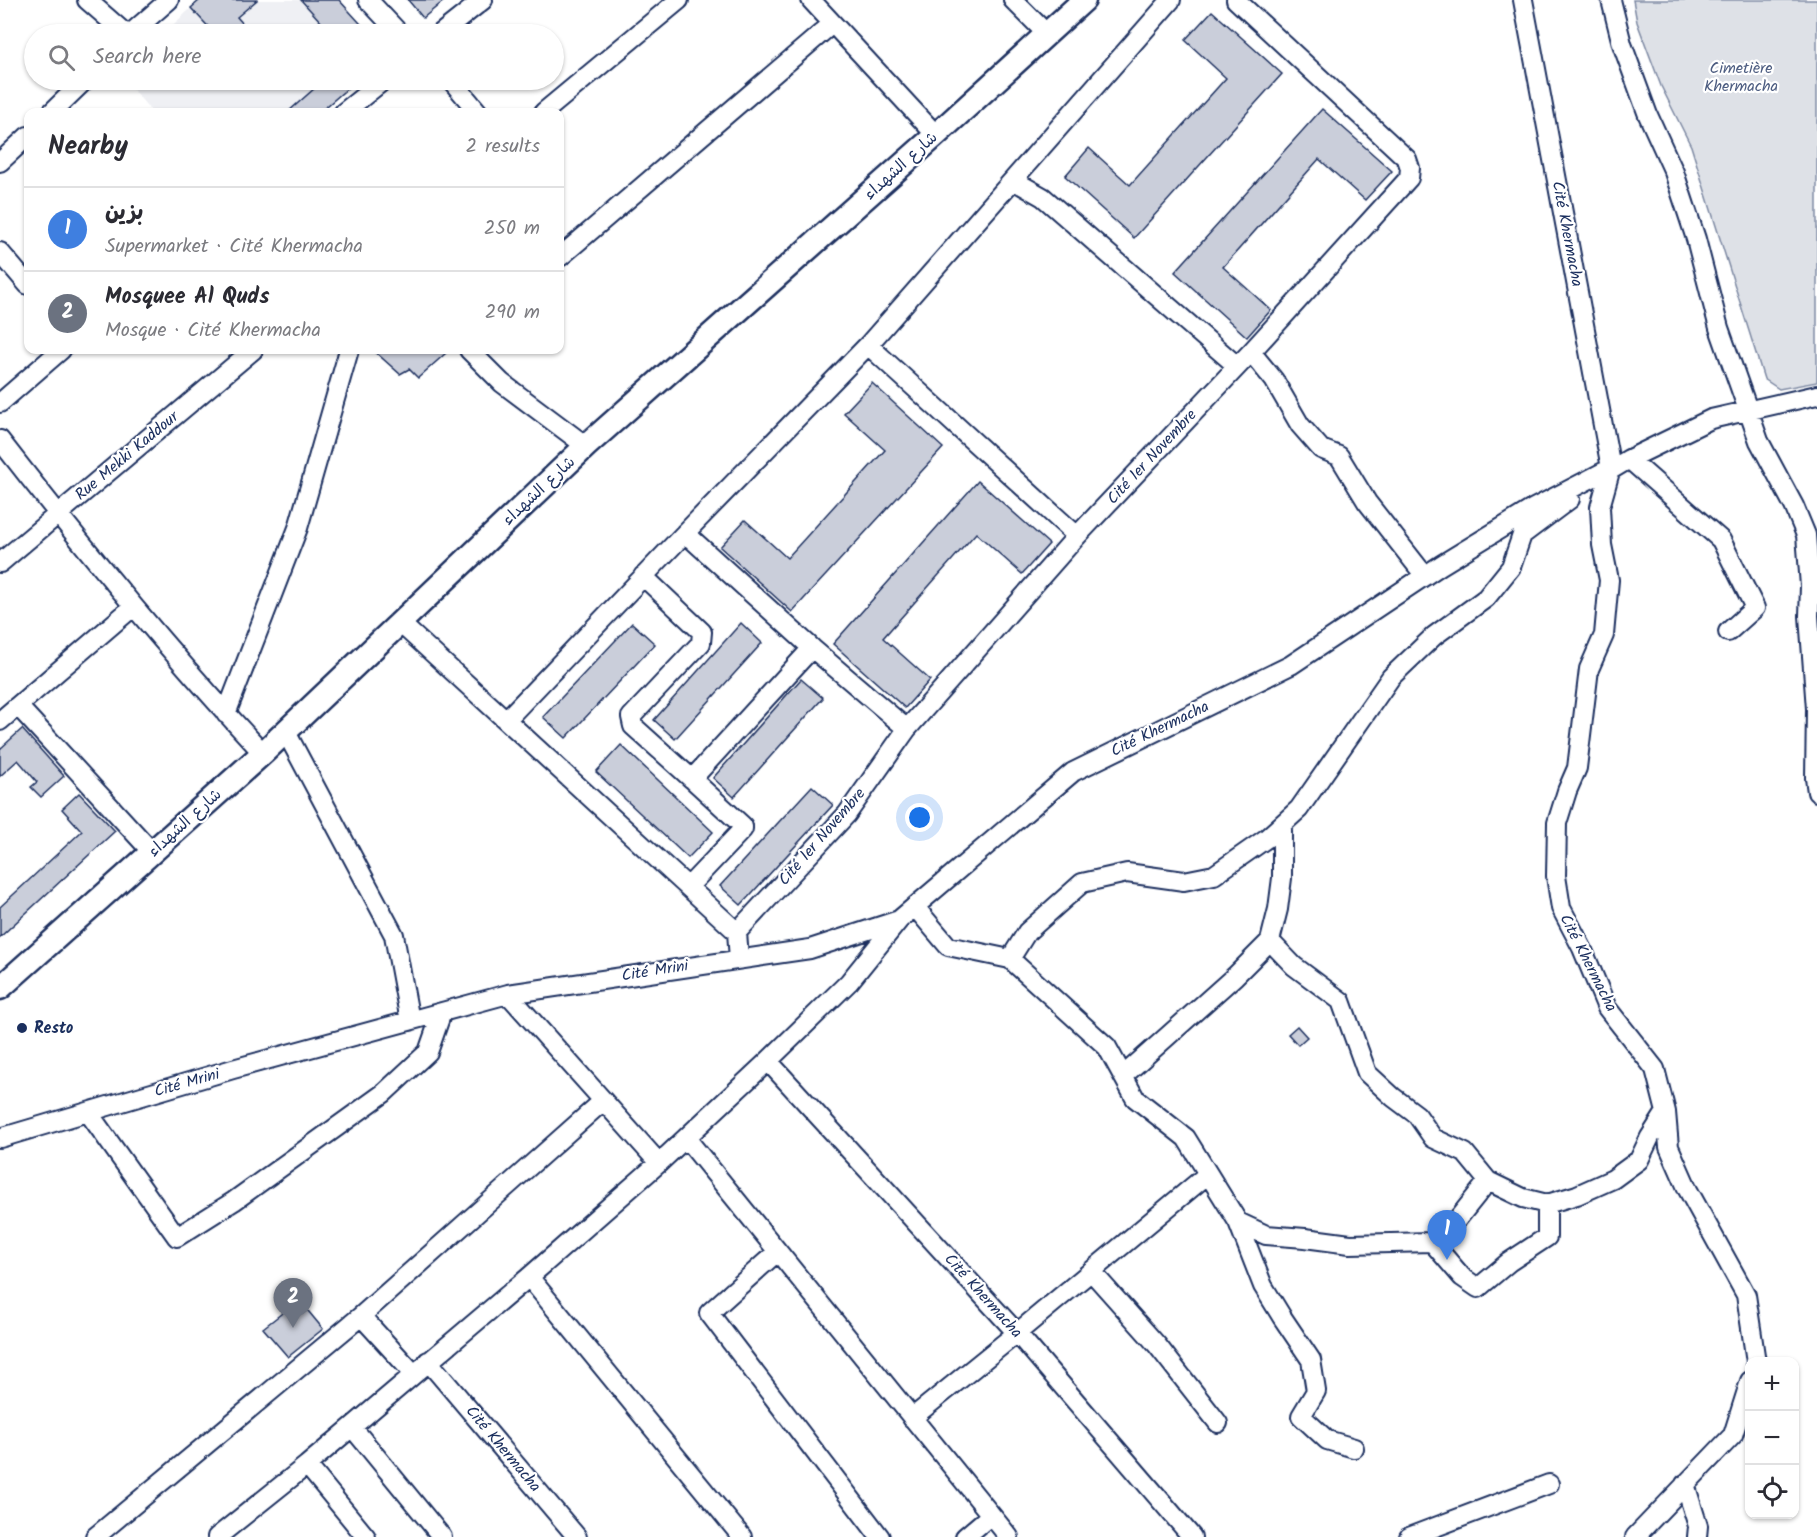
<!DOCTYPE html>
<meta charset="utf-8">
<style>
:root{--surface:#fff;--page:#f2f2f3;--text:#2b2b33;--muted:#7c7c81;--line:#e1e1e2;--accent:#b45309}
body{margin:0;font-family:Kalam,"Playpen Sans Arabic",sans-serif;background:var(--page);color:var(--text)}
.controls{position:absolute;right:18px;bottom:18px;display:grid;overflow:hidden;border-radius:12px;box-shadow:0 2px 4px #0004}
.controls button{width:54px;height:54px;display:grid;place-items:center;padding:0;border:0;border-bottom:2px solid var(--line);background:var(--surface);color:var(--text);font:30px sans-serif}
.you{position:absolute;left:920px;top:818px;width:21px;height:21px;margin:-15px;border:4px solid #fff;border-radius:50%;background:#1a73e8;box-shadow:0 0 0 9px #1a73e833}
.badge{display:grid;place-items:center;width:39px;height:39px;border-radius:50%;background:var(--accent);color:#fff;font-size:20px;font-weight:700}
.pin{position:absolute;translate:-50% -50px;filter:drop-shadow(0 2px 3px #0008)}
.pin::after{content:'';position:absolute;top:32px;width:21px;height:18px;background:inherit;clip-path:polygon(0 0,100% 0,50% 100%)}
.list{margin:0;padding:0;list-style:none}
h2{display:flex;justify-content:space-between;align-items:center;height:78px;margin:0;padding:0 24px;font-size:26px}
h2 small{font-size:20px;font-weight:400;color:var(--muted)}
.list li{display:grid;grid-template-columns:39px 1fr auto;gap:18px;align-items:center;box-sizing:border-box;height:84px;padding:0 24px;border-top:2px solid var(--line)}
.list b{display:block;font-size:22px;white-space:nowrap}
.list p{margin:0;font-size:20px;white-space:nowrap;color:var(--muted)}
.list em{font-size:20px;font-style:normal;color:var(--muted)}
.icon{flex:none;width:33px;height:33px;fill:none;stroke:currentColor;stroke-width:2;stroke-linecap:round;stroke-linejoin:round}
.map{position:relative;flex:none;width:1817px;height:1537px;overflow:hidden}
.search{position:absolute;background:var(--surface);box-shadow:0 2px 4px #0004;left:24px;top:24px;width:540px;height:66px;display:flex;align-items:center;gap:15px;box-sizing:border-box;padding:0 21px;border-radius:33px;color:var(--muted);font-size:22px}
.panel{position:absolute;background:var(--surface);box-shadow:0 2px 4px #0004;left:24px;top:108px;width:540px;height:246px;border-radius:12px}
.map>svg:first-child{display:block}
.built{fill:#eff0f4}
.green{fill:#dee1e7;stroke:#7c88a2;stroke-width:1.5}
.building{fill:#caceda;stroke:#1b2f5e;stroke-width:1.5}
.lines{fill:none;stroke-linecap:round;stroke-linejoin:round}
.minor-casing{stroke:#1b2f5e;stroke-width:22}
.major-casing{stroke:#1b2f5e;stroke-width:27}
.minor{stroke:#fff;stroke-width:18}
.major{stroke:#fff;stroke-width:22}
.poi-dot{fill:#1b2f5e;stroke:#fff;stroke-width:2}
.labels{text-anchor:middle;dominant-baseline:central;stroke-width:4.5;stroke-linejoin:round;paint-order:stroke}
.park-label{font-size:16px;fill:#4c5c80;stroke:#fff}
.street-label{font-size:16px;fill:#1b2f5e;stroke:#fff}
.poi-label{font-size:16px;font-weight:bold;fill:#1b2f5e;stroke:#fff;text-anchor:start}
</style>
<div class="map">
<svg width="1817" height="1537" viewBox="0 0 1817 1537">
<rect width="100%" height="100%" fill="#fff"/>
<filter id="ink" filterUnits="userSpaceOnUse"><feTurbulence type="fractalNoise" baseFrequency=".0167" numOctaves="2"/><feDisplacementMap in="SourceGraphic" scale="12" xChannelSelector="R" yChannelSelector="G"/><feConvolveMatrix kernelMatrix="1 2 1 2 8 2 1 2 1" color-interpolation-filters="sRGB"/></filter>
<g filter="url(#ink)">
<path class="built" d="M200,0h139l31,34h-207z
M125,80h232l-37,32h-168z"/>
<path class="green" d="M1633,0h184v382l-38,7 -15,-10 -73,-233 -30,-60 -24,-64z"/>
<path class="building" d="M200,0h57l-20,17 15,17h-37l-24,-26z
M301,0h38l31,34h-38z
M408,0h37l-22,18z
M1212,11l70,63 -148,164 -69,-62 24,-28 41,37 96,-107 -41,-38z
M255,80h15l-8,7z
M324,80h33l-37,32h-32z
M1322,109l70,62 -27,29 -46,-41 -96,108 48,43 -24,27 -72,-65z
M373,350h70l3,3 -28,25 -9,-9 -9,5z
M872,383l71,65 -151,164 -72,-65 25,-27 42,38 98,-108 -41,-37z
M978,481l71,63 -27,30 -46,-41 -93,105 47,42 -25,28 -72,-64z
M632,623l23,21 -89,94 -23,-21z
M741,623l21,20 -87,96 -21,-19z
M801,679l22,19 -89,99 -21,-19z
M22,729l42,47 -23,21 -10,-10 6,-5 -19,-22 -18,16v-27z
M621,745l92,87 -25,26 -92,-86z
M812,786l21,19 -92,100 -21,-19z
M79,793l36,38 -115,106v-30l82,-76 -20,-22z
M1297,1026l10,11 -9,8 -10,-11z
M299,1300l24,29 -35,28 -25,-29z"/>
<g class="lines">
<g class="minor-casing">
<path id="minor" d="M87,0l39,34
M368,0l32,34
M811,0l125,135
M1013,0l34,34
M1611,0l11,44 26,71 26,57 22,67 23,89 40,113 35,65 12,29 4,51 -1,30 7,93 -1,69 2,14
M130,34l39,-34
M440,34l43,-34
M451,80l27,32
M52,112l33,-32
M344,112l40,-32
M544,112l135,-112
M0,162l28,-26
M1013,180l30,17 194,169
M0,252l28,33
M560,257l272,-233
M868,345l209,191
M469,350l33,33 84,63
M1251,352l23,28 26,45 21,24 18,7 28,46 58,74
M0,403l61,-53
M0,440c84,108 170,214 263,313
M1629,459l92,81 34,68 -27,24
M1611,468l-11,39 2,38 7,35 -5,55 -15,34 -12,99 -10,23 -10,32 -1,53 5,32 21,40 25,60 48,61 11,43 3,35 19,43 58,105 10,67
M1604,474l25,-15 82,-40 106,-24
M685,533l127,115 95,81
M0,563l253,-213
M643,576l59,56 -1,11 -70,74 2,9 59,53
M399,622l338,310 2,27
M18,706l134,146
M226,714l72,-186 51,-178
M506,720l179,-187 183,-188 303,-345
M0,721l133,-114
M286,732l108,203 16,86
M688,887l55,-58v-3l-51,-47 120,-131
M915,907l33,39 62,13 97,88 28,51 51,40 52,84 25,64 19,31 29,43 5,31 -15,25 26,24 27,8
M737,932l110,-118 60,-85 170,-193 174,-184 158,-174 1,-10 -3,-9 -171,-159
M1270,941l24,25 47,35 26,72 26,24 24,18 16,23 32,15 23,28 35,17 24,6
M1010,959l17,-27 55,-49 45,-10 57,8 30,-6 53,-37 32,-29 92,-132 43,-41 52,-38 25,-31 11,-32 48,-36
M508,994l151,169
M768,1061l249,272 175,204
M1123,1076l112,-100 35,-35 8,-32 4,-31v-53
M88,1112l89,125 57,-36 150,-108 44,-41 14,-40
M0,1138l233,-69 275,-75 302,-45 89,-29
M686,1138l323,399
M1238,1222l28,13 39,3 45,6 82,-2 24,-21 32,-40
M1432,1242l30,35 16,11 31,-26 38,-25v-33l30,-9 36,-16 26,-19 11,-23 16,-25
M777,1252l-68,61 171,224
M1091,1271l66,74 61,78
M529,1277l213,260
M361,1316l53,58
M428,1361l149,176
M912,1418l105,-85 191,-159
M352,1427l90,110
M307,1465l59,72
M1685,1484l13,42 -1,11
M95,1537l266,-221 242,-215
M217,1537l90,-72 222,-188 130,-114 109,-102 81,-79 50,-62 174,-148 218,-107 150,-100 93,-57 77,-40 -88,-468
M965,1537l26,-22
M1409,1537l140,-53
M1635,1537l98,-102 17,-54"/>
</g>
<g class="major-casing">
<path id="major" d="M0,988l263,-235 323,-307 350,-311 148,-135"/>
</g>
<use href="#minor" class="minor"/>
<use href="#major" class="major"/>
</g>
</g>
<circle class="poi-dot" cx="22" cy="1028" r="6"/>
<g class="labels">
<g class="park-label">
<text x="1741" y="68">Cimetière<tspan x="1741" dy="18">Khermacha</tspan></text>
</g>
<g class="street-label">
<text transform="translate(901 166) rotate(-42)">شارع الشهداء</text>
<text transform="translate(1567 234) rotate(79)">Cité Khermacha</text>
<text transform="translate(127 456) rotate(-40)">Rue Mekki Kaddour</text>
<text transform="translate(1152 457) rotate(-47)">Cité 1er Novembre</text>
<text transform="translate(539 491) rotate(-43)">شارع الشهداء</text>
<text transform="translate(1160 729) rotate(-26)">Cité Khermacha</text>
<text transform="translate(185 823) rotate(-42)">شارع الشهداء</text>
<text transform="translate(822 837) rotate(-49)">Cité 1er Novembre</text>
<text transform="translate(1588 963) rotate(63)">Cité Khermacha</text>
<text transform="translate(655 971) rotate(-9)">Cité Mrini</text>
<text transform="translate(187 1083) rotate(-16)">Cité Mrini</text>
<text transform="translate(983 1296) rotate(48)">Cité Khermacha</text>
<text transform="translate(503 1449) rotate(50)">Cité Khermacha</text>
</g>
<g class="poi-label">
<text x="34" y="1028">Resto</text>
</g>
</g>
</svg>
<div class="controls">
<button>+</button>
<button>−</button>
<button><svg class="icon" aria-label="locate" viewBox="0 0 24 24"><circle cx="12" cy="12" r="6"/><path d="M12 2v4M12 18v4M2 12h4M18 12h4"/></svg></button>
</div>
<div class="you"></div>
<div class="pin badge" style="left:1447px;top:1260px;background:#3f7fe0">1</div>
<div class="pin badge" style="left:293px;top:1328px;background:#6b7280">2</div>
<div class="search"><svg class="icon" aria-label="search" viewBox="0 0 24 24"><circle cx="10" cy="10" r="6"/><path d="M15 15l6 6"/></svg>Search here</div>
<section class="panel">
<h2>Nearby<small>2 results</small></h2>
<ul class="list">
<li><span class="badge" style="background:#3f7fe0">1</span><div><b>بزين</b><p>Supermarket · Cité Khermacha</p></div><em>250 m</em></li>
<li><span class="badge" style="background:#6b7280">2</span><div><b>Mosquee Al Quds</b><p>Mosque · Cité Khermacha</p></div><em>290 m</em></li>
</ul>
</section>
</div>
